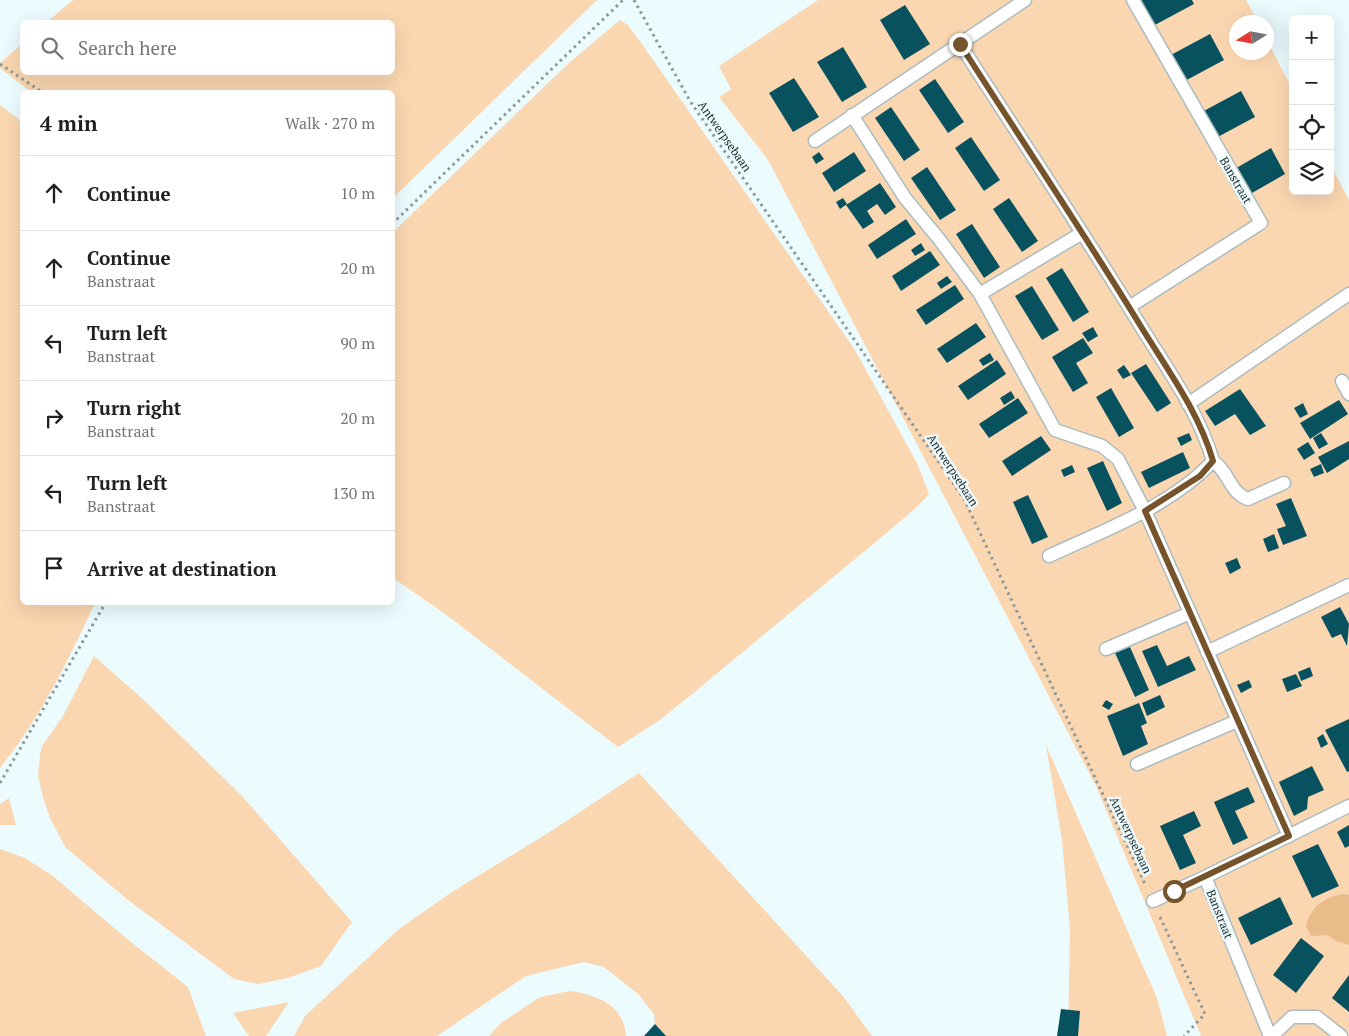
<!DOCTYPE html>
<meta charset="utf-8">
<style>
:root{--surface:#fff;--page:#f2f2f2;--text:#202124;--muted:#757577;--line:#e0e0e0}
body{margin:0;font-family:"PT Serif",serif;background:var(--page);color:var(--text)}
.controls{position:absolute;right:15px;top:15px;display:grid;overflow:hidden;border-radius:8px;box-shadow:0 5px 20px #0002}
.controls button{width:45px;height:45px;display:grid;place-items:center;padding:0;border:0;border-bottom:1px solid var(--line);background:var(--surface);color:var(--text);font:25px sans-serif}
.compass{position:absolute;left:1229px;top:15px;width:45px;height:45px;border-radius:50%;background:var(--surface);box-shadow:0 5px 20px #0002;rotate:259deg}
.stop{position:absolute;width:15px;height:15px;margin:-11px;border:4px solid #76542b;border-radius:50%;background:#fff}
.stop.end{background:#76542b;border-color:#fff;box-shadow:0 1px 5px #0008}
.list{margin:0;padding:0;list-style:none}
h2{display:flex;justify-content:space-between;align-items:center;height:65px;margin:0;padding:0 20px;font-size:21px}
h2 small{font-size:16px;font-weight:400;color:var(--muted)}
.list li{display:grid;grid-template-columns:32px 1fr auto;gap:15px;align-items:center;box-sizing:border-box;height:75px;padding:0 20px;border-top:1px solid var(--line)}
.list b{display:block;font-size:19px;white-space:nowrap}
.list p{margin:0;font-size:16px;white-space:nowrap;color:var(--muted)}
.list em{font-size:16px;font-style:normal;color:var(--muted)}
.icon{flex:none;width:28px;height:28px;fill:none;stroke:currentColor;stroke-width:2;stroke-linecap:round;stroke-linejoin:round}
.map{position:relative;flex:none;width:1349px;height:1036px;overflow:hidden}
.search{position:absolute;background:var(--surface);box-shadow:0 5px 20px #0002;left:20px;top:20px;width:375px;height:55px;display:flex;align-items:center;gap:12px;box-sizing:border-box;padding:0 18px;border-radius:8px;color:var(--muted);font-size:19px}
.panel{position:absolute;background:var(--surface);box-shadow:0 5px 20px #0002;left:20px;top:90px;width:375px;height:515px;border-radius:8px}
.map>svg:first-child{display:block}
.green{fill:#fbd7b1}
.water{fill:#eabc89}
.building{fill:#08525f}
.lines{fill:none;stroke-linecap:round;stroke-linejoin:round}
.service-casing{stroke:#aabcc0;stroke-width:15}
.path{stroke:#8c989a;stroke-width:3;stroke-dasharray:2.5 4;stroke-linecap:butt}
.service{stroke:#fff;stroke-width:12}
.route{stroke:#76542b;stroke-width:6}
.labels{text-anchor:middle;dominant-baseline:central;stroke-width:5;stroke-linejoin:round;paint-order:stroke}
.street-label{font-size:12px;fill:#252c2e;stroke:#ebfbfe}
</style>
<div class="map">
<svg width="1349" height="1036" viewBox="0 0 1349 1036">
<rect width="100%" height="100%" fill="#ebfbfe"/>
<path class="green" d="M73,0h524l-204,198 -1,-106h-361l-31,-24v-5l22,-19v28h370v-50h-345z
M818,0h428l12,22h-22v30h30l1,-12 26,51v100h37v-27l19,36v836h-148l-105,-250 -328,-626 -49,-63 12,-8 -12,-23z
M620,20l8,5 14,19 213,306 62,113 12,31 -11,12 -29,25 -203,168 -26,21 -42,27 -174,-134 -51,-35 -1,-345 178,-171z
M0,105l22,17v480l73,1c-26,56 -55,116 -95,165z
M94,656l51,45 97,95 110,126 -31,44 -33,12 -30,6 -24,-5 -106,-79 -62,-52 -16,-30 -7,-21 -5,-21 2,-21 2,-9 21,-30z
M1046,745l111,253 10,38h-99l2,-107 -8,-89z
M639,773l204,223 29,40h-216l-2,-22 -16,-20 -34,-27 -20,-5 -58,14 -89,60h-143l11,-20 94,-87 53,-37 96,-59z
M9,798l7,27h-16v-21z
M0,849l25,9 28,18 74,63 61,48 18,49h-206z
M570,991c27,4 54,14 56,45h-137l12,-13 39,-26z
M289,1002l-23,34h-17l-16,-23z"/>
<path class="water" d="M1343,894l6,1v50l-13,-4 -8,-6 -17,1 -5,-10c5,-19 18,-29 37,-32z"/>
<path class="building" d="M1139,0h53l2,4 -41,22z
M905,5l25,39 -26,16 -24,-40z
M1210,34l14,26 -41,22 -14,-26z
M843,47l24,40 -25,15 -25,-40z
M794,78l25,39 -26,15 -24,-39z
M935,79l29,43 -16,11 -29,-43z
M1241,91l14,26 -41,22 -14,-26z
M891,107l29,43 -16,11 -29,-43z
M971,137l29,43 -16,11 -29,-43z
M1271,148l14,26 -40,23 -14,-26z
M819,152l5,7 -8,5 -4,-7z
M854,152l12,19 -32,21 -12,-19z
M927,167l29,43 -16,10 -29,-42z
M880,183l16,24 -11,8 -8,-11 -10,7 7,11 -11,7 -17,-24z
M843,198l4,6 -7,5 -4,-7z
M1009,198l29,43 -16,11 -29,-43z
M906,219l10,15 -39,25 -9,-14z
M972,224l28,43 -16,11 -28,-44z
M921,243l4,7 -10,6 -4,-6z
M930,251l10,14 -39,26 -9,-15z
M1062,268l27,44 -16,10 -27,-44z
M947,276l5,6 -11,7 -4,-6z
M955,285l9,14 -38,26 -10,-15z
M1032,286l27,44 -17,10 -27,-44z
M976,323l10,14 -39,26 -10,-14z
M1093,327l5,9 -10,6 -6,-9z
M1083,338l10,15 -17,10 12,20 -15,9 -21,-35z
M990,353l4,7 -11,6 -4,-6z
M997,360l9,14 -38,26 -10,-14z
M1146,364l25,39 -14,9 -26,-39z
M1124,365l7,10 -8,4 -6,-9z
M1111,388l23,40 -15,9 -23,-40z
M1240,389l26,37 -16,9 -15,-21 -20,12 -10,-15z
M1011,391l4,7 -11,7 -4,-7z
M1018,398l10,15 -39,25 -10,-14z
M1339,400l9,14 -38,25 -10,-16z
M1303,403l5,11 -8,4 -6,-10z
M1189,433l3,7 -11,6 -4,-8z
M1321,433l7,11 -9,5 -6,-11z
M1041,436l10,14 -39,26 -10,-15z
M1349,441v18l-22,14 -9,-16z
M1308,442l7,11 -11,7 -7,-11z
M1183,452l7,16 -41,20 -8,-16z
M1103,461l19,42 -15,8 -20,-43z
M1321,464l3,9 -10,4 -4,-8z
M1072,465l3,7 -11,5 -3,-7z
M1028,495l20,42 -16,7 -19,-42z
M1291,498l16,38 -24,9 -6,-16 9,-3 -10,-22z
M1274,534l5,14 -11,4 -5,-13z
M1237,558l4,10 -11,6 -5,-11z
M1340,607l9,17 -2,22 -6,-12 -9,4 -11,-21z
M1157,645l10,21 22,-10 7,14 -38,17 -16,-36z
M1130,647l19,43 -14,7 -20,-44z
M1310,667l3,9 -12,5 -3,-9z
M1296,674l6,12 -15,6 -5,-13z
M1249,680l3,7 -11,6 -4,-8z
M1160,695l5,12 -18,9 -5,-13z
M1106,700l7,4 -4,6 -7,-4z
M1139,703l8,20 -6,3 7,18 -25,12 -16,-40z
M1349,719v52l-2,1 -22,-42z
M1323,734l5,10 -7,4 -4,-10z
M1312,766l12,24 -16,7 -1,12 -13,7 -15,-34z
M1248,787l7,15 -20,9 13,27 -15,7 -19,-43z
M1194,811l7,15 -18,9 13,28 -16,7 -20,-44z
M1349,825v21l-4,2 -8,-16z
M1318,844l21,42 -27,12 -20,-42z
M1280,897l13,27 -42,21 -13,-27z
M1301,938l23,18 -28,37 -23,-18z
M1349,975v37l-17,-14z
M1061,1009l19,2 -2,25h-21z
M655,1024l11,12h-22z"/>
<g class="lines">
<g class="service-casing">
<path id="service" d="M960,44c60,94 122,186 180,281 27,44 59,87 73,136 -43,46 -109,69 -164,95
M852,115l53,83 34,41 41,55 75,136 47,16 16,13 27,52 144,325
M815,141l210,-141
M980,294l102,-61
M1129,307l132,-84 -128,-223
M1342,381l7,13
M1188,404l161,-110
M1213,461c17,12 16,31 35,38l36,-16
M1106,649l84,-36
M1207,652l142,-67
M1137,764l100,-43
M1153,901l52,-24
M1270,1036l-65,-159 144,-71
M1272,1036l20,-19h25l24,19"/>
</g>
<path class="path" d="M634,0l56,101 274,398 181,385
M0,64l42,28
M392,224l231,-224
M0,783l106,-181
M1160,917l45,97 -21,22"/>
<use href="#service" class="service"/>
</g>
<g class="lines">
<path class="route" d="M960,44c60,94 122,186 180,281 27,44 59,87 73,136l-13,15 -55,35 144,325 -115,55"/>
</g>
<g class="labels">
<g class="street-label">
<text transform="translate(725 136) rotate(55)">Antwerpsebaan</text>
<text transform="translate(1236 180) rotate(60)">Banstraat</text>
<text transform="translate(953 470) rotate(57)">Antwerpsebaan</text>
<text transform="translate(1131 835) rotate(65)">Antwerpsebaan</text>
<text transform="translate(1220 914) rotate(68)">Banstraat</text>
</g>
</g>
</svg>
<div class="controls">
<button>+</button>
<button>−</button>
<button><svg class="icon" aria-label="locate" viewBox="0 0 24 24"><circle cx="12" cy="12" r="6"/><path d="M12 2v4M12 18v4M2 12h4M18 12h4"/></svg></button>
<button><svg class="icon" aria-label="layers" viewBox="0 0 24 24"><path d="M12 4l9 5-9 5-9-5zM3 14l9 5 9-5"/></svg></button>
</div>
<svg class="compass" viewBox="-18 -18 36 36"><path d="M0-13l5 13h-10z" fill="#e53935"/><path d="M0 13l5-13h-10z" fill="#757577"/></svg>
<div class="stop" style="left:1174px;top:891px"></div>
<div class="stop end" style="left:960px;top:44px"></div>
<div class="search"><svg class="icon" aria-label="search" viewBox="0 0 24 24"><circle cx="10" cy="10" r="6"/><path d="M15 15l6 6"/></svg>Search here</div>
<section class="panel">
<h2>4 min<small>Walk · 270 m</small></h2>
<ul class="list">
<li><svg class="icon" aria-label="ahead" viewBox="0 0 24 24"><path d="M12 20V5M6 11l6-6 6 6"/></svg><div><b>Continue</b></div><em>10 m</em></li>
<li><svg class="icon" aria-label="ahead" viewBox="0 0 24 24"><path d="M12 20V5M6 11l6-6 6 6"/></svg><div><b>Continue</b><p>Banstraat</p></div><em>20 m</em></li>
<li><svg class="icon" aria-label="left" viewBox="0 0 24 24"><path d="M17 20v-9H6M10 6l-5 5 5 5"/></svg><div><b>Turn left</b><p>Banstraat</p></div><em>90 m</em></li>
<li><svg class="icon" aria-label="right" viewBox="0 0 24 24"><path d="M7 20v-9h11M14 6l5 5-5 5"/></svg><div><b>Turn right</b><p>Banstraat</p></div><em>20 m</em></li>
<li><svg class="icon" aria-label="left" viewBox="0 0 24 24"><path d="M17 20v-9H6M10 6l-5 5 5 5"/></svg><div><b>Turn left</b><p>Banstraat</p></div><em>130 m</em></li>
<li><svg class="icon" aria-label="arrive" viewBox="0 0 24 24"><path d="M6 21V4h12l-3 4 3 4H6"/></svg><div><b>Arrive at destination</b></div></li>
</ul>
</section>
</div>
